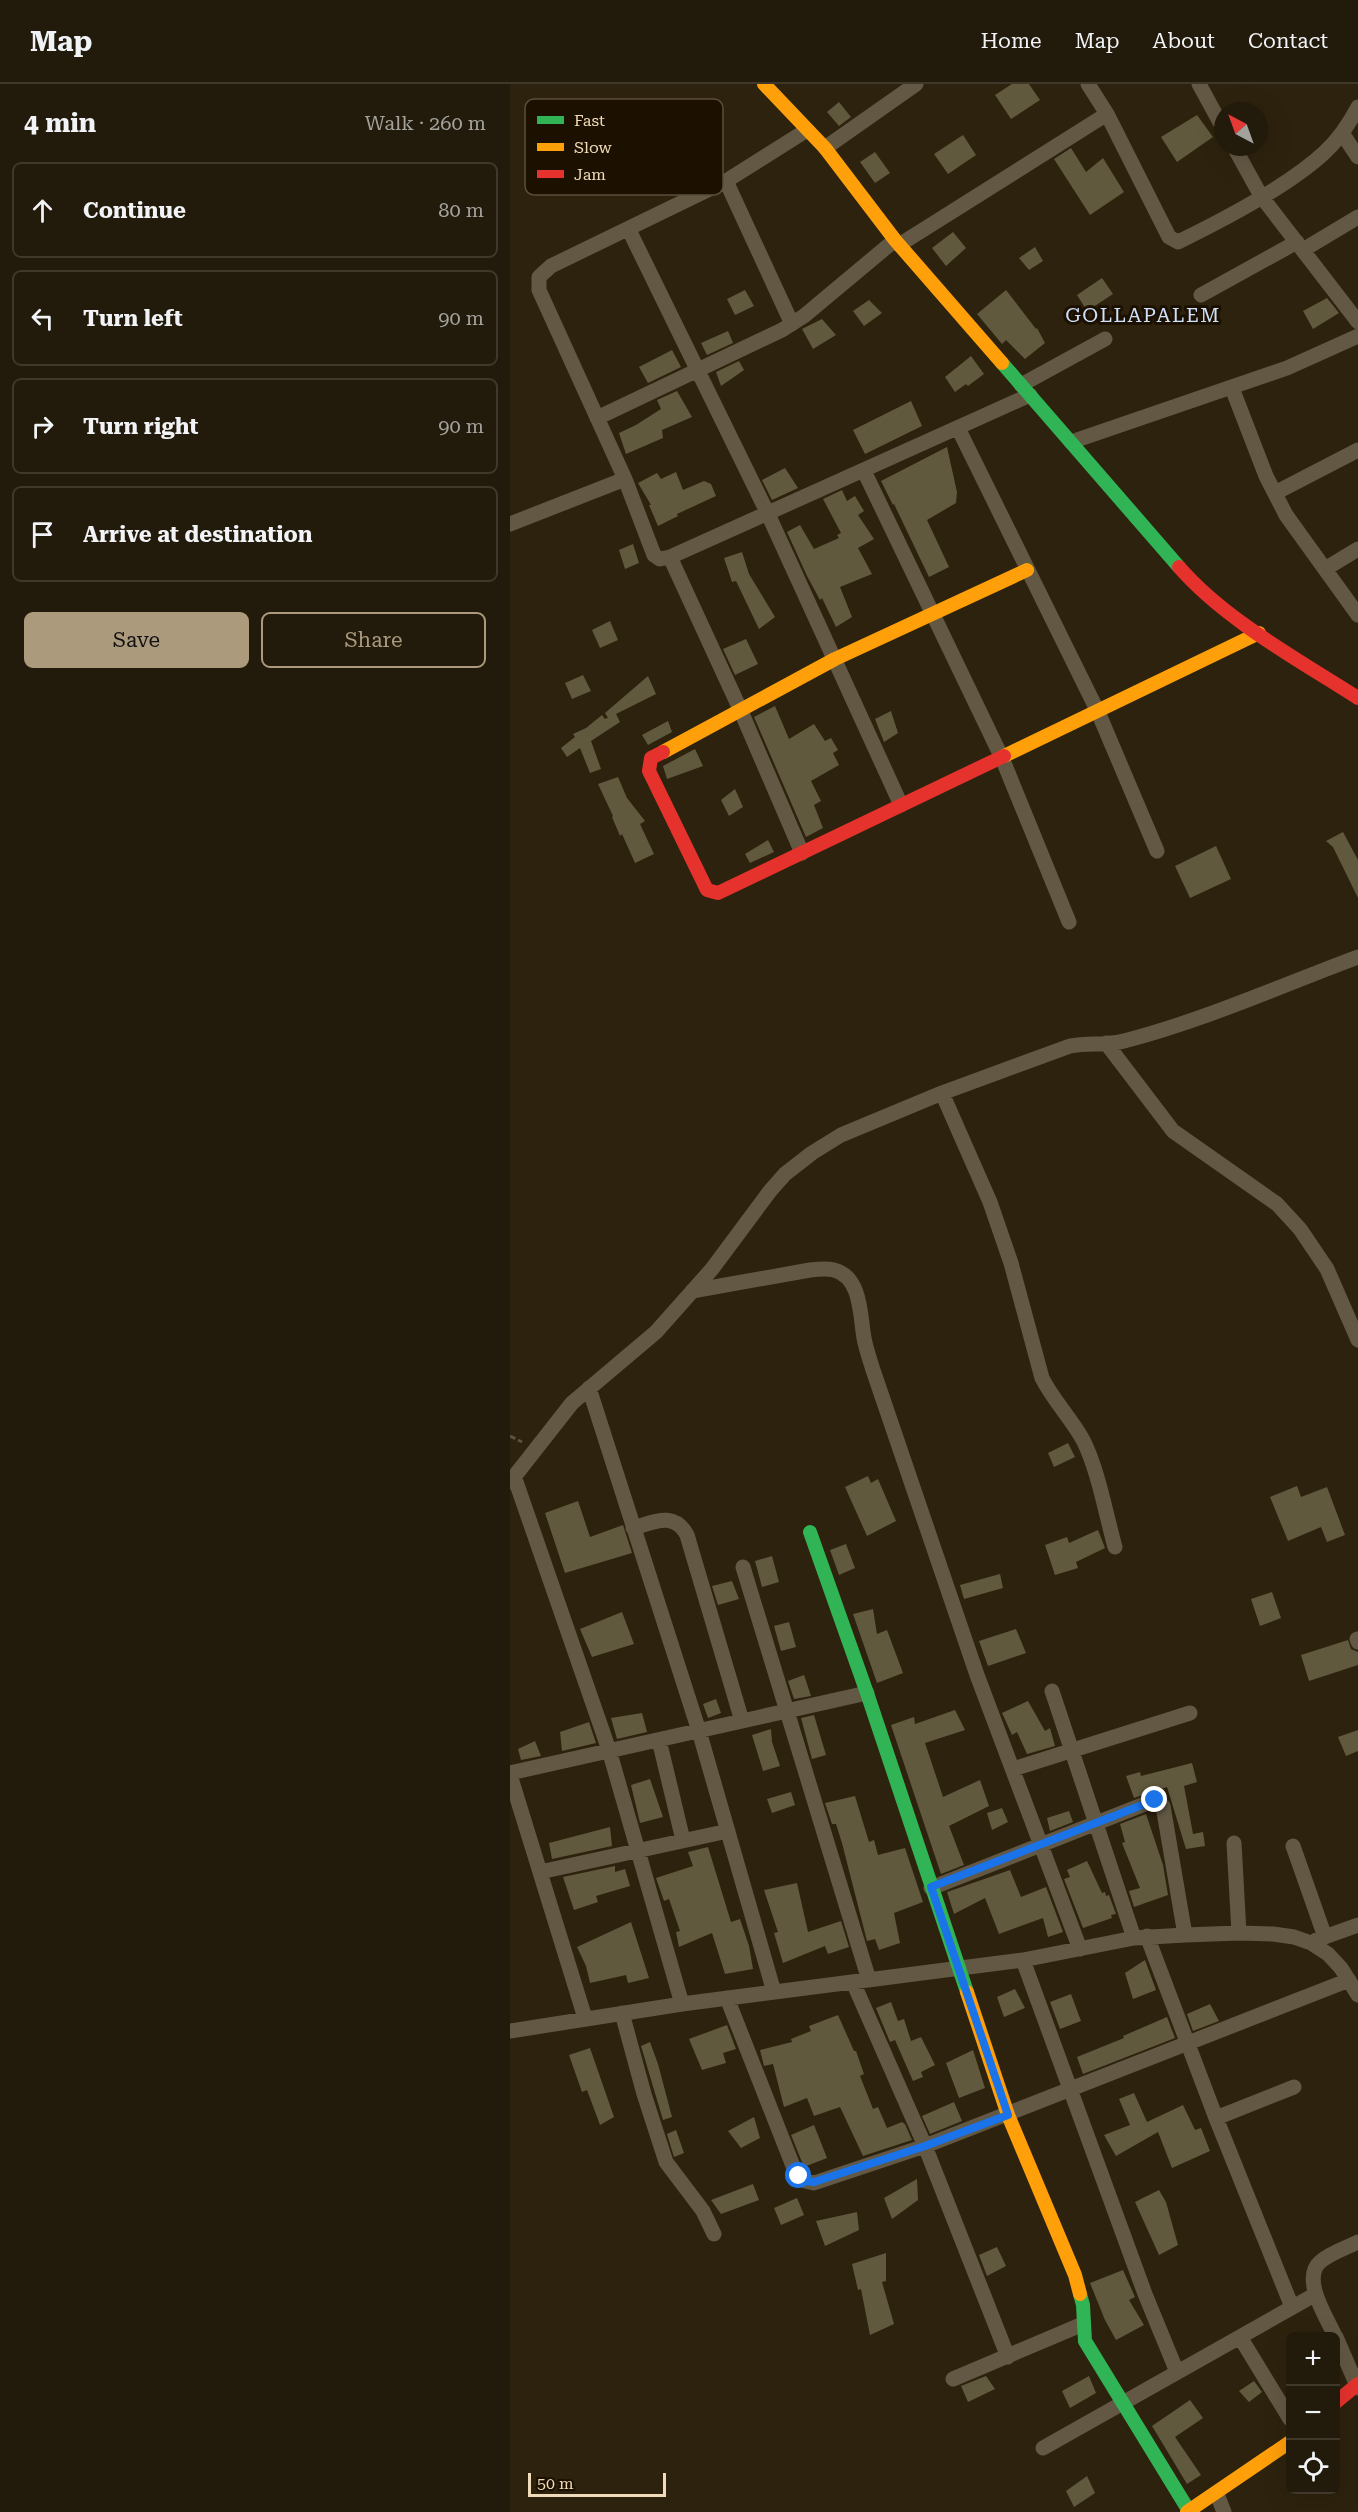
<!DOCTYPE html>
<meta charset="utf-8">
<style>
:root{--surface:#221a0a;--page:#2a2313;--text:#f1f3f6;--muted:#a2a19c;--line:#3f382b;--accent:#ac9a7d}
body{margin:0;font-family:"Roboto Serif",serif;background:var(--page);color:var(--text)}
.controls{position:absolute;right:18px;bottom:18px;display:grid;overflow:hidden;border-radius:9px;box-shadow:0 6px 24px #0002}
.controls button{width:54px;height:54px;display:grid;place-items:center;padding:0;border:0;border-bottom:2px solid var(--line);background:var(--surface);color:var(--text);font:30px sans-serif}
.compass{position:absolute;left:704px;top:18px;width:54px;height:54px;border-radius:50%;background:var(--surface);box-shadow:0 6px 24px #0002;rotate:319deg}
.scale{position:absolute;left:18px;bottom:15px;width:138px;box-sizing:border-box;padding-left:6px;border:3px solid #f0dbba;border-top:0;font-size:16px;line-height:21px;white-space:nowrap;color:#f0dbba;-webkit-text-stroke:4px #1c1000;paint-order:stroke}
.stop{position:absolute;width:18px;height:18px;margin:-14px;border:4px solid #1a73e8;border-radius:50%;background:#fff}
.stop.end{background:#1a73e8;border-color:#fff;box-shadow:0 2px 6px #0008}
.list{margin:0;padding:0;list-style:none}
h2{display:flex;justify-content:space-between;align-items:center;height:78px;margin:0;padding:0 24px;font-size:26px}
h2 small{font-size:20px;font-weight:400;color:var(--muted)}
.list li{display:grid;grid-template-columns:39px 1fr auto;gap:18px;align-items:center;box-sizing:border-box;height:96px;margin:0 12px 12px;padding:0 12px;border:2px solid var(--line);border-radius:9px}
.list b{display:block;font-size:22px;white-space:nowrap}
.list em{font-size:20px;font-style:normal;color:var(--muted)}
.actions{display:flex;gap:12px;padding:18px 24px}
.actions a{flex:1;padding:14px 0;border:2px solid var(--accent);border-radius:9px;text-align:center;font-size:21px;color:var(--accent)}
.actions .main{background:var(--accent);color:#111}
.icon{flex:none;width:33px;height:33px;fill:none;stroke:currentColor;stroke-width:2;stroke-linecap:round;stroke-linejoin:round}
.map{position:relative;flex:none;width:848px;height:2428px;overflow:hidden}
header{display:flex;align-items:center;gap:36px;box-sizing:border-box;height:84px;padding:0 30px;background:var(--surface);border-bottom:2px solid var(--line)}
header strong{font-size:28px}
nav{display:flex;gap:33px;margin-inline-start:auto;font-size:21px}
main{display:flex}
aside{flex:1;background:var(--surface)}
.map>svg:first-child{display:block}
.building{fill:#61593d}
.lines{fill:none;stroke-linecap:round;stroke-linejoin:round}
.path{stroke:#5c5241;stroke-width:3;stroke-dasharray:6 3;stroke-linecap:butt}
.street{stroke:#625844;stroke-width:15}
.fast{stroke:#30b455;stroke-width:14}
.slow{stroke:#ff9f0a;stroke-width:14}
.jam{stroke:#e5322d;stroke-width:14}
.route{stroke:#1a73e8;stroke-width:8}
.labels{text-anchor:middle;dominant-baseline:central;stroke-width:6;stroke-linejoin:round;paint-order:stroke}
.quarter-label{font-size:20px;letter-spacing:1.5px;fill:#cfe0fa;stroke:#1c1000}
.key{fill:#1c1000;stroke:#5c4d38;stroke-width:1.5}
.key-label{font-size:16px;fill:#f0dbba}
</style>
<header>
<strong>Map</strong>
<nav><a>Home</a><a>Map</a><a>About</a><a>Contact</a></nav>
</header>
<main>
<aside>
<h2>4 min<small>Walk · 260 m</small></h2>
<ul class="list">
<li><svg class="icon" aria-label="ahead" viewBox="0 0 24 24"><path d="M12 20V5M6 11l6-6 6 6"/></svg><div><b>Continue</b></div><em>80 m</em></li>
<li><svg class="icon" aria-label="left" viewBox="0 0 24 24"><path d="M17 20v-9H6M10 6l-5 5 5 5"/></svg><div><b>Turn left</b></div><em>90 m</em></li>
<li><svg class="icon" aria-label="right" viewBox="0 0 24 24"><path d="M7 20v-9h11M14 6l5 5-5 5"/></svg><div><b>Turn right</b></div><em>90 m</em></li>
<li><svg class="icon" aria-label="arrive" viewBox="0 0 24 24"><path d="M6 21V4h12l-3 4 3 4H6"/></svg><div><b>Arrive at destination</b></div></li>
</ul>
<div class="actions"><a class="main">Save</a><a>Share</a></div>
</aside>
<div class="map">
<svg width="848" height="2428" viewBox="0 0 848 2428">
<rect width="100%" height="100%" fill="#2d220d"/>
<path class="building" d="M502,0h17l11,16 -29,19 -16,-24z
M329,18l12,15 -12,9 -12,-14z
M687,31l16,22 -36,25 -16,-25z
M453,51l13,20 -28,19 -14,-20z
M561,64l15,24 17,-14 21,34 -34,23 -36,-56z
M365,68l15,21 -15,10 -15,-21z
M443,148l13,16 -20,18 -14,-18z
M525,163l8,14 -14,9 -10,-12z
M592,194l11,16 -26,17 -10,-16z
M235,206l9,16 -19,9 -8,-16z
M496,206l30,39 1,-1 8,15 -20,16 -19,-19 -4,4 -25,-30z
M817,214l12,15 -26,16 -10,-18z
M359,216l13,13 -18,13 -11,-15z
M312,235l14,16 -23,14 -11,-20z
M218,247l5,12 -26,12 -6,-12z
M162,266l9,17 -33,16 -9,-16z
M461,272l13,18 -16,12 -2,-2 -11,8 -10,-15z
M229,277l5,9 -23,16 -5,-14z
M167,307l15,26 -30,13 1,8 -37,16 -7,-21 17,-8 25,-16 -4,-9z
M401,317l11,25 -57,28 -12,-24z
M437,363l10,45 -1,11 -29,17 22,47 -20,10 -35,-73 -1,1 -12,-24z
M275,384l13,20 -26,12 -10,-20z
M166,388l7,18 21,-9 7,3 5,12 -39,18 1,2 -20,10 -9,-21h2l-13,-22 19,-10 4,6z
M332,406l5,11 8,-5 9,15 -6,4 16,24 -16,9 14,26 -32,13 12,30 -16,10 -14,-29 -2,2 -13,-24 -20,-44 13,-7 14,24 25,-11 -2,-3 4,-2 -18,-34z
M123,460l6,19 -14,6 -6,-19z
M232,468l7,22 26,43 -16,12 -23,-48 -4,1 -8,-24z
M100,537l8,19 -18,8 -8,-18z
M236,555l12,25 -23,11 -12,-26z
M73,591l8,16 -19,8 -7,-16z
M138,592l8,18 -48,24 -3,-5z
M265,622l14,33 25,-15 11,17 6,-3 7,12 -5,3 6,12 -28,16 10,20 -7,4 9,23 -17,9 -52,-120z
M381,627l7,22 -14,9 -9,-23z
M106,630l4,8 -29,19 10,28 -11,4 -10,-25 -13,9 -6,-9 14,-11 -2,-3 13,-6 16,-13 3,4z
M158,637l4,11 -24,13 -6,-10z
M185,665l8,17 -36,13 -4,-13z
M108,693l9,21 18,23 -5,3 14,30 -19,9 -13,-29 -2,2 -8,-19 1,-1 -15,-32z
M225,705l8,18 -14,9 -8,-16z
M833,748l15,28v38l-25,-51 -7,-6z
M258,756l6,12 -24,11 -5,-9z
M706,762l15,33 -41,19 -15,-32z
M558,1359l7,14 -21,10 -6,-14z
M358,1392l3,7 7,-4 18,42 -29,15 -22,-49z
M787,1402l4,11 26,-10 18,48 -18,7 -6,-15 -33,14 -18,-44z
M68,1417l12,36 33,-12 9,28 -67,20 -20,-60z
M588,1446l7,18 -29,14 2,6 -23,7 -10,-30 22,-8 2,6z
M336,1460l9,24 -16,7 -9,-25z
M262,1472l7,26 -17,5 -7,-26z
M490,1490l3,14 -39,11 -4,-14z
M222,1497l7,18 -21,6 -6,-19z
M762,1508l9,26 -21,8 -9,-27z
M363,1525l4,25 10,-4 16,43 -26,10 -24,-69z
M112,1528l12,32 -42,13 -12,-28z
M279,1538l7,25 -15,4 -7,-25z
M506,1545l10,24 -38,13 -9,-25z
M838,1556l3,9 7,3v13l-49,16 -8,-26z
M294,1591l7,21 -17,3 -6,-18z
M206,1615l5,14 -13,5 -5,-14z
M518,1617l17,30 5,-3 5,18 -28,8 -10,-22 -5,3 -10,-22z
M445,1626l10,20 -40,13 18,54 37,-17 9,26 -40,20 15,39 -23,9 -50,-149 23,-8 1,7z
M132,1629l5,19 -30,7 -6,-21z
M304,1631l12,40 -14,4 -11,-41z
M79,1638l7,21 -34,8 -2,-19z
M261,1645l1,13 8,24 -17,5 -11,-36z
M848,1646v21l-12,5 -8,-19z
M25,1657l6,15 -20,4 -3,-11z
M682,1679l5,19 -13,4 9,48 10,-2 2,14 -19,3 -19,-62 -33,11 -8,-22 14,-4 1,4z
M140,1695l13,38 -23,6 -9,-38z
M281,1708l4,13 -23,8 -5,-14z
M345,1712l14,46 5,-2 4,15 27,-7 18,54 -29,11 6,30 -21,7 -4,-11 -8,2 -25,-98 -6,-19h-4l-7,-21z
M492,1724l6,14 -16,8 -5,-17z
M559,1727l4,11 -23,9 -3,-13z
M636,1730l17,51 5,30 -34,12 -5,-16 11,-3 -18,-45 3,-1 -5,-18z
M100,1743l2,19 -60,13 -3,-16z
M198,1763l23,75 9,-3 9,27 4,23 -28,5 -13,-41 -33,14 -3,-15 4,-1 -11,-32 -5,2 -8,-23 37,-12 -5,-14z
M577,1777l15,32 3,-1 1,4 3,-1 7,19 -5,1 1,3 -29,10 -19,-49 6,-2 -3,-7z
M105,1782v6l10,-3 5,17 -34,10 2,6 -24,8 -11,-33z
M500,1786l11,27 25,-10 17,45 -15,5 -5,-19 -44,16 -14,-36 -31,16 -7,-22z
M287,1799l11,49 33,-11 8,26 -21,7 -3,-8 -42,17 -9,-30 4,-1 -14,-42z
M121,1838l18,56 -21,5 -2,-8 -36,8 -4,-17 -9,-19z
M635,1876l11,30 -23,9 -8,-26z
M505,1905l10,19 -21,9 -7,-20z
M561,1910l10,27 -21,8 -10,-27z
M381,1918l7,19 6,-2 7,22 10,-4 14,28 -14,7 2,5 -10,4 -18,-41 -5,2 -14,-34z
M700,1920l9,17 -26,10 -6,-17z
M328,1931l16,36h2l8,23 -4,2 13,33 5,-2 9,21 15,-6 3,2 7,16 -49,16 -23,-49 -26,9 -7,-18 -23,9 -11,-43 -9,2 -4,-16 32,-8 -1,-3 20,-8 -2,-5z
M657,1933l8,21 -92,36 -6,-17 47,-19 -1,-2z
M217,1941l9,24 -13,4 3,10 -24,7 -13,-31z
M140,1958l8,22 14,53 -9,3 -22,-74z
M80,1964l24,69 -14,8 -13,-35 -5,2 -13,-37z
M463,1966l12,38 -26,10 -13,-35z
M624,2009l13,29 36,-17 12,25 6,-2 9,23 -38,17 -14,-36 -42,24 -12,-21 26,-10 -11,-26z
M444,2018l8,19 -32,13 -8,-18z
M244,2033l6,21 -19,10 -13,-17z
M304,2041l13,33 -23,9 -13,-32z
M166,2046l8,23 -10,4 -7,-23z
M407,2095l1,21 -26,19 -8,-21z
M243,2100l6,16 -38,14 -10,-14z
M649,2106l7,12 12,43 -19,10 -24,-53z
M287,2114l7,17 -23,10 -7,-17z
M347,2128l2,18 -34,16 -9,-25z
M487,2163l9,19 -19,10 -8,-21z
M376,2169v28l-4,1 12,42 -24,11 -9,-46 -3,1 -6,-26z
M613,2186l12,27 -6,3 15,25 -28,15 -11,-20 -15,-37z
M476,2292l9,13 -27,13 -7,-16z
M579,2292l7,17 -26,15 -8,-17z
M744,2297l8,11 -13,10 -10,-11z
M680,2316l13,18 -28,19 26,38 -14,9 -35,-58z
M577,2392l8,17 -21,14 -8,-16z"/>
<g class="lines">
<path class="path" d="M0,1352l12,6"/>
<path class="street" d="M578,0l19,30 62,123 9,5c43,-21 113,-58 147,-90 14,-13 24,-28 33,-45
M689,0l24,44
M297,46l-81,51 -175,85 -12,11v13l86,189 29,76 6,4 10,-2 360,-162
M832,49l16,24
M724,63l27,49 97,126
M315,64l91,-64
M216,97l66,143
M119,146l139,284 133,291
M389,161l208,-131
M793,166l55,-33
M691,211l96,-53
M511,301l84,-46
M722,304l34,88 20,39 72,100
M87,334l185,-88 22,-14 91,-76
M448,344l140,284 59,139
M561,358l216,-74 71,-32
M354,387l138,287 67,164
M765,409l83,-43
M0,440l115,-45
M160,473l70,152 62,144
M815,485l33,-20
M596,959l67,88 104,73 23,25 27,40 31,71
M432,1009l48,109 21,61 31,115c11,22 29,40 41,62 15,29 23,75 32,107
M182,1207l118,-21c8,-1 16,-2 24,0 28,7 26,47 30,68 2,11 6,22 9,32l104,305 103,274
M79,1304l110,343 75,261
M4,1392l95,274 73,254
M0,1398l62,-79 84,-71 56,-63 58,-78 15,-17 27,-21 29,-18 101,-42 128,-47c17,-4 37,0 54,-5 81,-21 156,-55 234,-84
M123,1444c21,-6 41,-17 54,7l55,186
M233,1483l126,413
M847,1555l1,3
M542,1607l82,247
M149,1656l24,100
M503,1685l177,-56
M0,1689l357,-80
M0,1691l75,243
M724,1759l5,90
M783,1762l32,91
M30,1788l188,-41
M421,1804l224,-88 8,6 22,129
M637,1852l69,182 76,189
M806,1856l42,-15
M513,1876l122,334 32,78
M343,1898l72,164 83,211
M217,1914l68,173 10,10 9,2 111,-37 424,-166
M112,1929l22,81 22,68 37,49 11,23
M0,1947l172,-27 341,-44 111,-22 51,-3 54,-2 34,1 21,3 17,6 17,11 13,14 17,27
M706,2034l78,-31
M825,2252c-8,-18 -34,-57 -15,-74 10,-9 26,-14 38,-20
M730,2253l50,82
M826,2253l22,51
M443,2295l130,-55
M533,2364l273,-154
M707,2410l7,18"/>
<path class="fast" d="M492,279l177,204
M300,1448l57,161 100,299
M570,2210l3,11 2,36 104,170"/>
<path class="slow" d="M254,0l61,64 70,92 107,123
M153,668l172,-93 192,-89
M494,672l255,-123
M457,1908l41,123 67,160 5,19
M677,2428l103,-70"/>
<path class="jam" d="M669,483c46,53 120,93 179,131
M153,668l-12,6 -2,13 58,119 11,3 286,-137
M826,2318l22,-18"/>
</g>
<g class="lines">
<path class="route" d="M289,2092l6,5 9,1 111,-36 83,-31 -77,-228 224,-87"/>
</g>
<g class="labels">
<g class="quarter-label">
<text x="633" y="231">GOLLAPALEM</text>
</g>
</g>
<rect x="15" y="15" width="198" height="96" rx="9" class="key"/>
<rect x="27" y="32" width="27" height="8" fill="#30b455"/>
<rect x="27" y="59" width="27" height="8" fill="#ff9f0a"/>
<rect x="27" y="86" width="27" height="8" fill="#e5322d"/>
<g class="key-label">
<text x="64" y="42">Fast</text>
<text x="64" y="69">Slow</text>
<text x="64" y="96">Jam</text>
</g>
</svg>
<div class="controls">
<button>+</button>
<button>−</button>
<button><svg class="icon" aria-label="locate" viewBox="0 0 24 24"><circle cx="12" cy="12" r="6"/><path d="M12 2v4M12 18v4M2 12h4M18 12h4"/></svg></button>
</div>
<svg class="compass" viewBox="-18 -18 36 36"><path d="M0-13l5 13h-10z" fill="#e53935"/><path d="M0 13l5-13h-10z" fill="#a2a19c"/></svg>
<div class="scale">50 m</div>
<div class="stop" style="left:289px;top:2092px"></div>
<div class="stop end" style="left:645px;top:1716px"></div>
</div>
</main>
